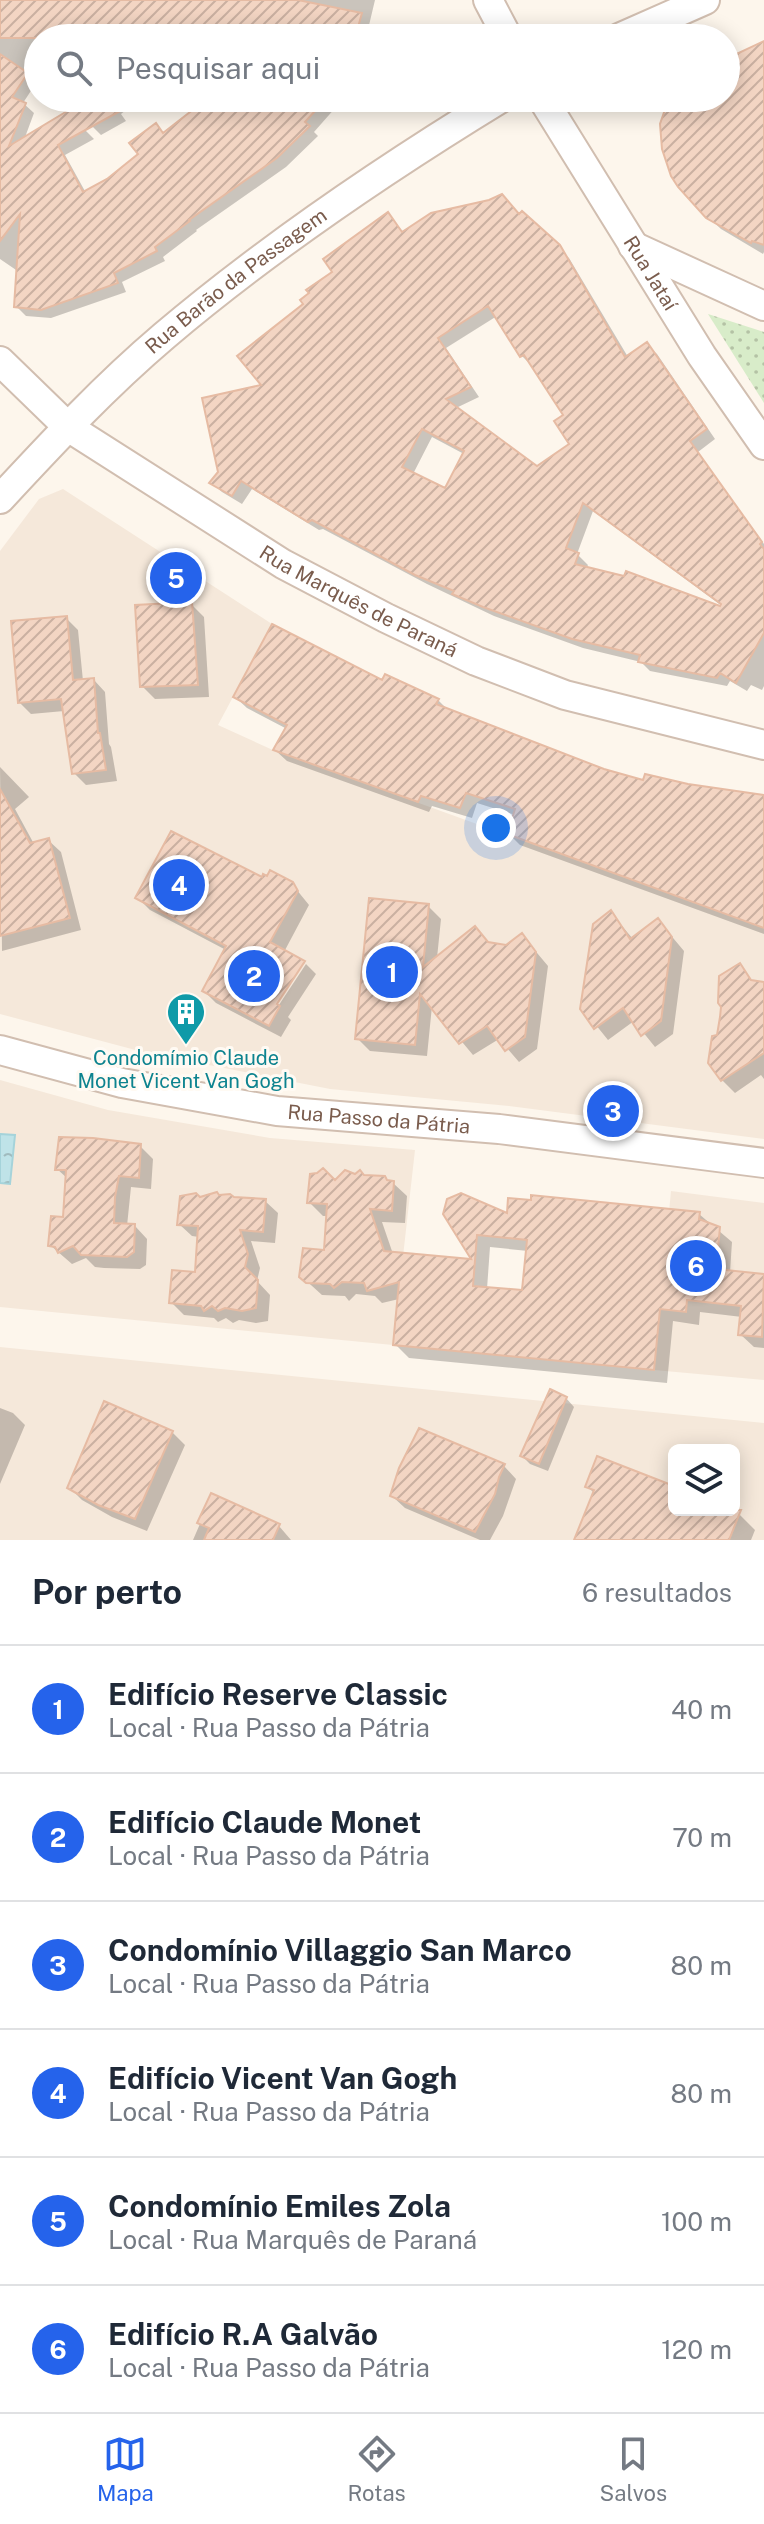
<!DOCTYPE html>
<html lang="pt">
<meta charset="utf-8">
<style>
:root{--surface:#fff;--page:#f6f6f7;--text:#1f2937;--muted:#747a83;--line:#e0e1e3;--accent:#2563eb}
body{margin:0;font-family:"Public Sans",sans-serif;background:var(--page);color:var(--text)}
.controls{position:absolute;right:24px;bottom:24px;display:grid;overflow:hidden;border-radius:12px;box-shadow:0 4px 20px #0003}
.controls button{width:72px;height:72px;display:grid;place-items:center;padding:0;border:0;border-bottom:2px solid var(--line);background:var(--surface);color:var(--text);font:40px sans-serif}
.you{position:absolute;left:496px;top:828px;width:28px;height:28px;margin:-20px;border:6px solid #fff;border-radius:50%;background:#1a73e8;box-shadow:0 0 0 12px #1a73e833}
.badge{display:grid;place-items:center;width:52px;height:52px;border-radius:50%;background:var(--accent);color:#fff;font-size:26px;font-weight:700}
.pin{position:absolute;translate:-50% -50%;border:4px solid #fff;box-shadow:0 2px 8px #0006}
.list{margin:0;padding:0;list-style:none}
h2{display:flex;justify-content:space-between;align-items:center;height:104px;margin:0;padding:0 32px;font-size:34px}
h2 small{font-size:26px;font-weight:400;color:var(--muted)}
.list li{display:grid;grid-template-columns:52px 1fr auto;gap:24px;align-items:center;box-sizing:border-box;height:128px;padding:0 32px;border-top:2px solid var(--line)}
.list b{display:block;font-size:30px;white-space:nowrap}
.list p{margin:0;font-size:26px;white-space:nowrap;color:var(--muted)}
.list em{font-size:26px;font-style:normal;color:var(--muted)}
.icon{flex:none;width:44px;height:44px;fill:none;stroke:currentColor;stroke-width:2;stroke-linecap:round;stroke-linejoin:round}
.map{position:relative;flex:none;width:764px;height:1540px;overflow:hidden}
.search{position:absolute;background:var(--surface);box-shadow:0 4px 20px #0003;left:24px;right:24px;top:24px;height:88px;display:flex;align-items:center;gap:20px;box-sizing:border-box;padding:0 28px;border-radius:44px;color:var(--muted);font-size:30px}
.sheet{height:872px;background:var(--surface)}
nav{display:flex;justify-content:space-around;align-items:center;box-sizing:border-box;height:112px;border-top:2px solid var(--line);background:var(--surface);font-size:22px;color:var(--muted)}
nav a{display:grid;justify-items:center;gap:4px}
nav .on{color:var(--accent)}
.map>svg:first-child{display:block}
.residential{fill:#f5e8da;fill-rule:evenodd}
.park{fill:url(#park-dots)}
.water{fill:url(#water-ripples);stroke:#a5d3da;stroke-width:2}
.shadow{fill:#0003;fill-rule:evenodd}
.building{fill:url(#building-hatch);stroke:#e6bba3;stroke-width:2;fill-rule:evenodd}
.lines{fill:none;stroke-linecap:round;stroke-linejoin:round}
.street-casing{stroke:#d1beb0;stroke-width:32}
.street{stroke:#fff;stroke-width:28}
.labels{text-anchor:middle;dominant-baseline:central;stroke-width:6;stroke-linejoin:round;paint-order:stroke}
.street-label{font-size:20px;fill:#7a5c4d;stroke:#fffaf3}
.culture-label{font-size:20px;fill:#0d838f;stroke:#fffaf3}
</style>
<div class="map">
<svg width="764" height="1540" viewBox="0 0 764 1540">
<defs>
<pattern id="park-dots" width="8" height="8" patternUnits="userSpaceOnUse" patternTransform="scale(2)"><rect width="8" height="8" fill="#d8ecc9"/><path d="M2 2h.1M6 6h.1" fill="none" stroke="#b4c2a5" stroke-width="1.8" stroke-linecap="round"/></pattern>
<pattern id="water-ripples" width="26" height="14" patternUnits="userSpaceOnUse" patternTransform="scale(2)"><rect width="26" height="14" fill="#bfe3e8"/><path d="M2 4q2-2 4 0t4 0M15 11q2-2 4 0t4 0" fill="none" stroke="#a0bbbe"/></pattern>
<pattern id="building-hatch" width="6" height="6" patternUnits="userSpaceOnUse" patternTransform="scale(2)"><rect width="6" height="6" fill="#f3d5c3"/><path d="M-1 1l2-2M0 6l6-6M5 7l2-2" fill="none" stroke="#cab0a1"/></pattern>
</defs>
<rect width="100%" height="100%" fill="#fdf6ec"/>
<path class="residential" d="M63,489l209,135 -54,101 57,26 489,177v211l-255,-33 -179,-17 -187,-37 -143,-38v-463l39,-52z
M0,1080l108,30 162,28 145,12 -22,195 -393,-38z
M671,1191l93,12v177l-110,-10z
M0,1347l764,76v117h-764zM674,1450h60v60h-60z"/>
<path class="park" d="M708,314l56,18v71z"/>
<path class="water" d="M0,1134l15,1 -5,49 -10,-1z"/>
<path class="shadow" d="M0,0h375l-9,38h-328v42l-15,23 11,10 -10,27 35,-21 27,12 8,8 -29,16 21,38 22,-12 94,-76 -6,-7h148l-30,34 4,4 -32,31 -90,63 1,1 -34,26 2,4 -43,21 4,10 -75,26 -25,-2 -10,-10 3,-34 -19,-13z
M764,43v209l-1,2 -42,-25 -13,-12 -36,-119h54v-37z
M79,98h62l-20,16 5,7 -25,14 -9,-9z
M388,214l16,19 116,-17 49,42 59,99 19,-12 10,9 58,85 -17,13 66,92v142l-2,4 -11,-5 -4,6 -17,-10 -3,5 -77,-15 -9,-9 -58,-14 -89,-32 -67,-32 -104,-55 -4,1 -67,-41 -10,15 -20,-12 -10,-9 8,-10 86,-169zM497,316l25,40 10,10 33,50 7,29 -35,23 -81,-60 23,-11 -33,-49zM432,437l32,17 -18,37 -33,-17zM593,511l133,98 -140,-40 2,-4 -11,-11z
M191,604l13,13 5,80 -54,2 -13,-13z
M66,618l12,12 5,51 11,-1 11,12 4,52 2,3 6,34 -31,4 -12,-12 -10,-62 -33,3 -12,-12z
M383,683l55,17 10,10 155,61 42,12 43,3 76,12v136l-244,-89 -11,-11 6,-19 -38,-12 -5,15 -40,-12 -3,6 -142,-51 -12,-11 12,-21 -40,-21 -12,-11z
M0,767l29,30 -14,12 19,35 14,-4 13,12 20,78 -79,21z
M263,880l29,4 17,21 -25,47 21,12h-4l-31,48 3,2 33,-50 10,10 -28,43 3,3 -10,17 -65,-34 -12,-12 22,-41 -76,-40 -12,-12z
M428,906l13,13 -4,39 53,-13 17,2 15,-12 26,31 -11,83 -18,13 -20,-23 -26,16 -41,-49 -5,50 -57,-5 -13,-13z
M611,913l22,26 25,-19 26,31 -11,83 -18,13 -21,-26 -26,19 -25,-31z
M739,965l20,24 5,-3v93l-3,-4 -26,18 -13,-13 -3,-43z
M140,1146l13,13 -2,30 -20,-2 -4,39h8l12,13 -1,26 -6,4 -36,-1 -9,-1 -9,-9 -14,6 -22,-19 15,-26 2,-41 -10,-9z
M364,1177l29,6 14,13 -2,27 -23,-1 11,32 82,7 -30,-47 63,2 191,-2 33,28 -2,30 34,4v72l-10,-1 -14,-13 2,-17 -42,-5 -1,13 -26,-4 -6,62 -258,-25 -14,-14 4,-45 -17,4 -7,-7 -19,-2 -7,7 -4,-5 -23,-1 -21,-19 25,-24 2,-36h-5l-14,-14 26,-19zM490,1247l38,4 -4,41 -37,-3z
M200,1199l65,2 13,12 -3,30 -24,-2 9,27 -3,13 13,14 -2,26 -12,2 -17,-3 -6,3 -7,-5 -8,4 -4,-4 -30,-3 -13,-13 25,-28 3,-37 -7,-1 -13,-12z
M566,1398l8,9 -26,64 -18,-7 -8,-8z
M0,1408l13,5 12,12 -25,59z
M172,1432l13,13 -38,86 -35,-14 -30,-17 -13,-13z
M504,1466l12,13 -13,37 -13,24h-10l-75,-32 -13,-12z
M587,1486l87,2v22h55l10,4 16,16 -4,10h-175l19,-46z
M212,1496l67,30 12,14h-98z"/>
<path class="building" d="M0,0h298l64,13 -7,25h-254l-5,-9 -17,9h-79z
M764,41v204l-12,-4 -1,2 -45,-25 -28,-31 -7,-11 -9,-27 -2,-25 9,-26h57v-39z
M0,54l28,19 -16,24 14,6 -17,43 80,-48h55l-86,47 25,47 24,-13 31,-25 -9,-11 27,-20 7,10 45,-35h119l-22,24 5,4 -33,32 -88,62 1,1 -35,26 2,4 -43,22 4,10 -77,27 -27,-3 6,-93 -20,27z
M502,194l17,20 3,-3 38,34 65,112 22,-15 60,87 -17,12 72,101 -2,2 4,5v84l-28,50 -16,-10 -3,5 -79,-16 2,-7 -68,-16 -89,-32 -31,-13 2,-3 -39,-16 -103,-55 -4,2 -67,-41 -9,15 -23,-13 9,-11 -16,-74 59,-13 -24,-29 66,-52 -3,-4 9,-7 -3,-3 26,-18 -9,-13 65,-47 14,20 29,-19 58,-13zM488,306l32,51 4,-2 39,60 -9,6 15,23 -32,22 -91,-67 25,-12 -33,-49zM422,429l42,22 -19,37 -43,-21zM583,503l138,101 -1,2 -94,-35 -2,5 -49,-12 4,-11 -13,-5z
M192,602l6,83 -58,2 -5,-82z
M67,616l6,64 21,-2 4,55h2l6,37 -34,4 -11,-75 -43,4 -7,-82z
M272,624l110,56 3,-6 54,25 -3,5 168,65 39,11 2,-6 43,10 76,11v133l-257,-94 8,-25 -49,-16 -6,15 -39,-12 -3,6 -145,-52 14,-25 -54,-28z
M0,789l30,54 19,-5 21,80 -70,18z
M171,831l91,46 1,-3 4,2 3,-6 23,12 5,9 -28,51 35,19 -28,43 3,2 -11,20 -67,-35 24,-45 -91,-48z
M369,898l60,6 -6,63 52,-41 13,16 18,3 16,-12 14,19 -11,85 -20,14 -18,-25 -28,18 -39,-50 -5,51 -60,-6z
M611,910l19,29 28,-21 14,19 -11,84 -20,15 -18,-28 -29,21 -14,-20 13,-85z
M740,963l11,17 13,2v71l-43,28 -13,-18 4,-27 5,-1 3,-18 1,-10 -3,-4 1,-27z
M59,1137l34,1 48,6 -2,34 -20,-2 -4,21 -1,26 21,1 -1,28 -7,5 -46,-2 -8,-9 -15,7 -3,-6 -7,-1 3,-30 12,1 3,-47h-11z
M323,1168l12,12 10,-10 10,4 5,-4 4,5 21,1 2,4 7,1 -2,30 -22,-2 14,42 87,8 -28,-45 4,-15 14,-6 46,20 1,-15 23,2v-5l169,17 -1,7 21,8 -4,42 48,5 -2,63 -24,-2 3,-29 -54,-6 -1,12 -26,-3 -6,61 -261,-25 6,-63 -32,9 -3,-8 -22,-1 -8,6 -4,-4 -24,-1 -7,-6 4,-29 21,2 3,-46 -20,-1 3,-29 7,-1zM477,1235l50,5 -5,50 -49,-4z
M217,1192l2,3 11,-1 4,3 32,2 -3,33 -23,-2 8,24 -3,13 13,13 -2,28 -14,3 -17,-3 -7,3 -6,-5 -8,5 -3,-5 -32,-3 3,-33 23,2 3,-46 -21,-1 3,-29 16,-3 4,4z
M550,1389l17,8 -28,67 -19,-8z
M104,1401l69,30 -38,88 -37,-14 -31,-17z
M419,1428l86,36 -6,13 -4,17 -20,38 -85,-36 9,-28z
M597,1456l77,30v24h67l-12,30h-155l20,-50 -9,-3z
M211,1493l69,31 -7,16h-69l5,-12 -12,-5z"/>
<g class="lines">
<g class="street-casing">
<g id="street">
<path d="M488,0l20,38"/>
<path d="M619,38l86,-38"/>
<path id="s1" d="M542,98l160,258 62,89"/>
<path d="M633,246l131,60"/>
<path id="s2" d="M0,361l68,66 215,137 103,54 90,43 89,34 199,50"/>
<path id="s3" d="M0,499c52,-56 105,-113 164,-163 105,-89 219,-166 337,-238"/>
<path id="s4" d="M0,1050l122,33 155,28 222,18 265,34"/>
</g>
</g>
<use href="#street" class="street"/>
</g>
<defs>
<g id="building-pin" transform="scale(2)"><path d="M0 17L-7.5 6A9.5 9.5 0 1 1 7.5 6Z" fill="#0f9aa8" stroke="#fffaf3"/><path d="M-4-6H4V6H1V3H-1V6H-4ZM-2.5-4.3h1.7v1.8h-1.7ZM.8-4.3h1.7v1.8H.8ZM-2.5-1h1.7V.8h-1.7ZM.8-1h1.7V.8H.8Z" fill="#fff"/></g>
</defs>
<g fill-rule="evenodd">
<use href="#building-pin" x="186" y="1012"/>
</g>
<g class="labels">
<g class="street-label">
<text stroke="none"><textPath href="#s1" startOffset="206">Rua Jataí</textPath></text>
<text stroke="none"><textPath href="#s3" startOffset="322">Rua Barão da Passagem</textPath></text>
<text stroke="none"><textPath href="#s2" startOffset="434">Rua Marquês de Paraná</textPath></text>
<text stroke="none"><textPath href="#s4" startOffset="386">Rua Passo da Pátria</textPath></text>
</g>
<g class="culture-label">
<text x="186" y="1058">Condomímio Claude<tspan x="186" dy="23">Monet Vicent Van Gogh</tspan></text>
</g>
</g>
</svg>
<div class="controls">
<button><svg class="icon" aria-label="layers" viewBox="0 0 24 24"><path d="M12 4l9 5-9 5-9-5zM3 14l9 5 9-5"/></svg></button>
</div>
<div class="you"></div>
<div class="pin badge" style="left:392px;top:972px">1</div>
<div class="pin badge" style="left:254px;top:976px">2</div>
<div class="pin badge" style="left:613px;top:1111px">3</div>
<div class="pin badge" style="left:179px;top:885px">4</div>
<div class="pin badge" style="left:176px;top:578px">5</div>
<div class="pin badge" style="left:696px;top:1266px">6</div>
<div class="search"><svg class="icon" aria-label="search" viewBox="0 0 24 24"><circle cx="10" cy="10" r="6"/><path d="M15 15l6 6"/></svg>Pesquisar aqui</div>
</div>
<section class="sheet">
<h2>Por perto<small>6 resultados</small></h2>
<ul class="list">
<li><span class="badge">1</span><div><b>Edifício Reserve Classic</b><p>Local · Rua Passo da Pátria</p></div><em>40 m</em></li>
<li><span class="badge">2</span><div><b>Edifício Claude Monet</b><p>Local · Rua Passo da Pátria</p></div><em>70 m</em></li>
<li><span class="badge">3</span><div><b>Condomínio Villaggio San Marco</b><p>Local · Rua Passo da Pátria</p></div><em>80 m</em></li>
<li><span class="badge">4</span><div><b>Edifício Vicent Van Gogh</b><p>Local · Rua Passo da Pátria</p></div><em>80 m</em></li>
<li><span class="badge">5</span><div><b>Condomínio Emiles Zola</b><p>Local · Rua Marquês de Paraná</p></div><em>100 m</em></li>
<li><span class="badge">6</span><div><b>Edifício R.A Galvão</b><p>Local · Rua Passo da Pátria</p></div><em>120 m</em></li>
</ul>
</section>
<nav>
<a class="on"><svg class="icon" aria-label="map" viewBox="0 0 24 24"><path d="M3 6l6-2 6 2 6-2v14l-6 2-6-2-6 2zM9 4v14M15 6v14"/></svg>Mapa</a>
<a><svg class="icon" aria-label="directions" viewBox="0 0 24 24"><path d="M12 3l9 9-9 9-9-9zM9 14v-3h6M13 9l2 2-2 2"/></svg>Rotas</a>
<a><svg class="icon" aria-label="saved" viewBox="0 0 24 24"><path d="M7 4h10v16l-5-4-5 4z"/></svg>Salvos</a>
</nav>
